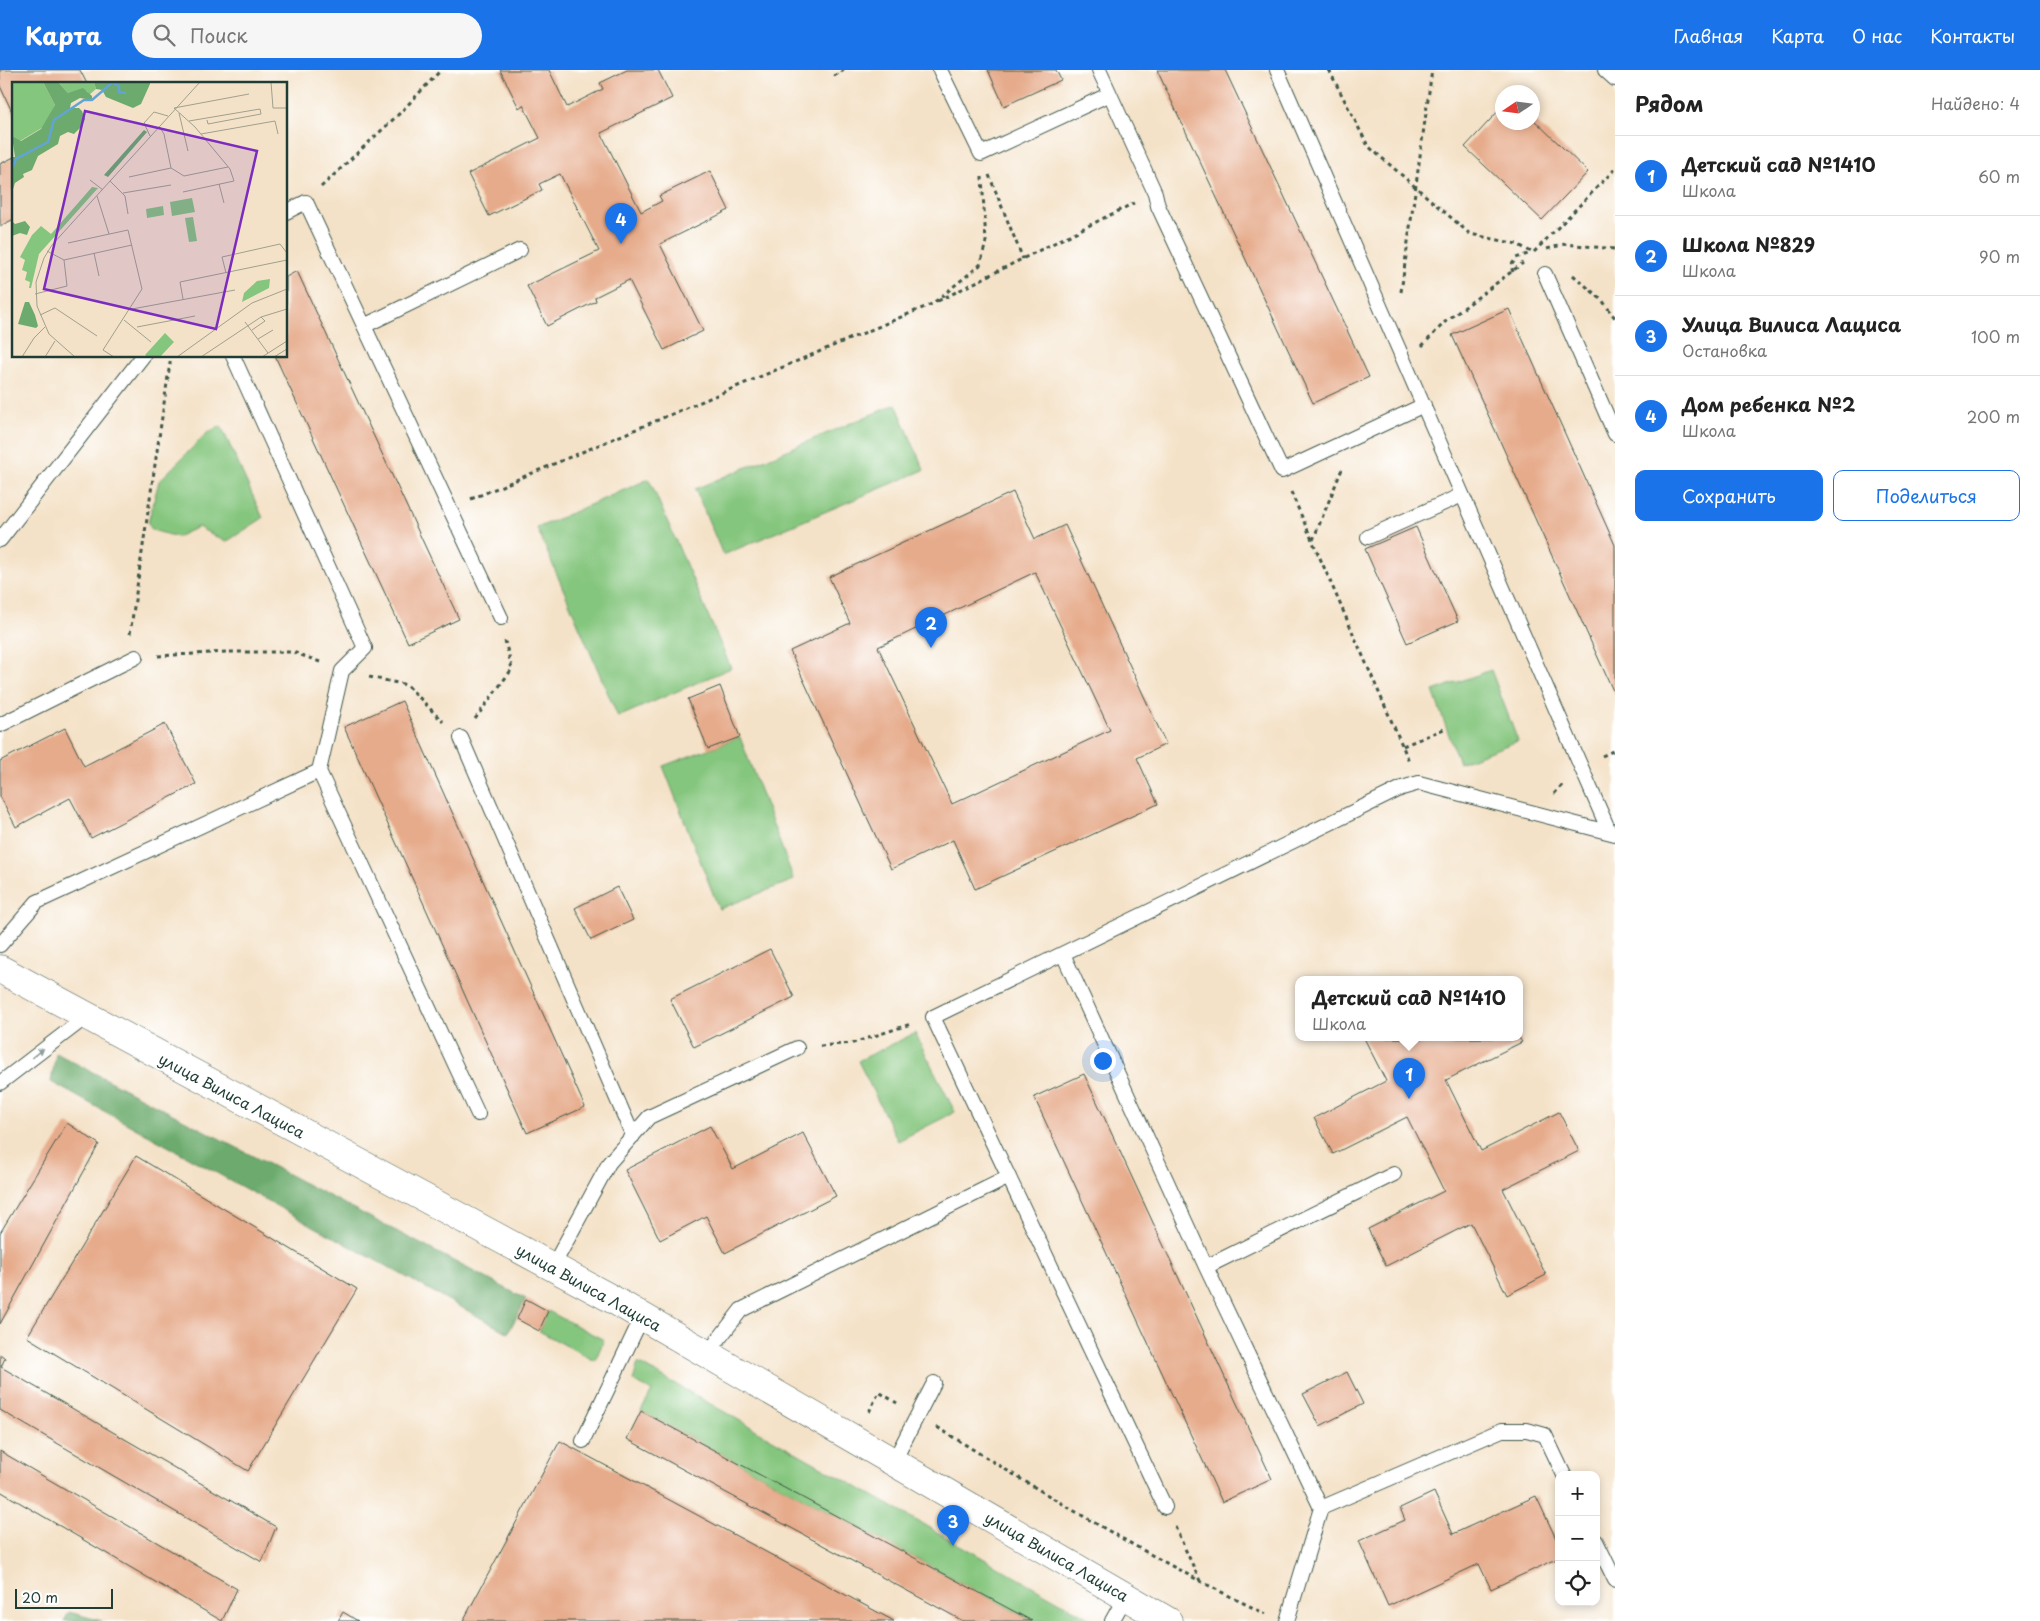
<!DOCTYPE html>
<html lang="ru">
<meta charset="utf-8">
<style>
:root{--surface:#fff;--page:#f6f6f6;--text:#222;--muted:#767676;--line:#e0e0e0;--accent:#1a73e8}
body{margin:0;font-family:"Playpen Sans",sans-serif;background:var(--page);color:var(--text)}
.controls{position:absolute;right:15px;bottom:15px;display:grid;overflow:hidden;border-radius:10px;box-shadow:0 2px 8px #0003}
.controls button{width:45px;height:45px;display:grid;place-items:center;padding:0;border:0;border-bottom:1px solid var(--line);background:var(--surface);color:var(--text);font:25px sans-serif}
.compass{position:absolute;left:1495px;top:15px;width:45px;height:45px;border-radius:50%;background:var(--surface);box-shadow:0 2px 8px #0003;rotate:257deg}
.scale{position:absolute;left:15px;bottom:12px;width:98px;box-sizing:border-box;padding-left:5px;border:2px solid #1f3d34;border-top:0;font-size:14px;line-height:18px;white-space:nowrap;color:#1f3d34;-webkit-text-stroke:4px #fff;paint-order:stroke}
.you{position:absolute;left:1102px;top:990px;width:18px;height:18px;margin:-12px;border:4px solid #fff;border-radius:50%;background:#1a73e8;box-shadow:0 0 0 8px #1a73e833}
.badge{display:grid;place-items:center;width:32px;height:32px;border-radius:50%;background:var(--accent);color:#fff;font-size:16px;font-weight:700}
.pin{position:absolute;translate:-50% -41px;filter:drop-shadow(0 1px 2px #0008)}
.pin::after{content:'';position:absolute;top:26px;width:18px;height:15px;background:inherit;clip-path:polygon(0 0,100% 0,50% 100%)}
.popup{position:absolute;left:1295px;top:906px;width:228px;height:65px;box-sizing:border-box;display:grid;place-content:center;border-radius:10px;background:var(--surface);filter:drop-shadow(0 1px 4px #0005);font-size:16px;white-space:nowrap;color:var(--muted)}
.popup b{font-size:19px;color:var(--text)}
.popup::after{content:'';position:absolute;left:50%;top:100%;margin-left:-10px;border:10px solid transparent;border-top-color:var(--surface)}
.list{margin:0;padding:0;list-style:none}
h2{display:flex;justify-content:space-between;align-items:center;height:65px;margin:0;padding:0 20px;font-size:21px}
h2 small{font-size:16px;font-weight:400;color:var(--muted)}
.list li{display:grid;grid-template-columns:32px 1fr auto;gap:15px;align-items:center;box-sizing:border-box;height:80px;padding:0 20px;border-top:1px solid var(--line)}
.list b{display:block;font-size:19px;white-space:nowrap}
.list p{margin:0;font-size:16px;white-space:nowrap;color:var(--muted)}
.list em{font-size:16px;font-style:normal;color:var(--muted)}
.actions{display:flex;gap:10px;padding:15px 20px}
.actions a{flex:1;padding:11px 0;border:1px solid var(--accent);border-radius:10px;text-align:center;font-size:18px;color:var(--accent)}
.actions .main{background:var(--accent);color:#fff}
.icon{flex:none;width:28px;height:28px;fill:none;stroke:currentColor;stroke-width:2;stroke-linecap:round;stroke-linejoin:round}
.map{position:relative;flex:none;width:1615px;height:1551px;overflow:hidden}
header{display:flex;align-items:center;gap:30px;box-sizing:border-box;height:70px;padding:0 25px;background:var(--accent);color:#fff}
header strong{font-size:24px}
nav{display:flex;gap:28px;margin-inline-start:auto;font-size:18px}
.search{width:350px;height:45px;background:var(--page);display:flex;align-items:center;gap:12px;box-sizing:border-box;padding:0 18px;border-radius:28px;color:var(--muted);font-size:19px}
main{display:flex}
aside{flex:1;background:var(--surface)}
.map>svg:first-child{display:block}
.green{fill:#85c67e;stroke:#528259}
.forest{fill:#6cab6d;stroke:#467450}
.building{fill:#e6ab8b;fill-rule:evenodd}
.lines{fill:none;stroke-linecap:round;stroke-linejoin:round}
.lane-casing{stroke:#3f564a;stroke-width:16}
.secondary-casing{stroke:#3f564a;stroke-width:29}
.path{stroke:#3f564a;stroke-width:3;stroke-dasharray:4 4;stroke-linecap:butt}
.lane{stroke:#fff;stroke-width:14}
.secondary{stroke:#fff;stroke-width:28}
.oneway{fill:#8f9e9a}
.labels{text-anchor:middle;dominant-baseline:central;stroke-width:4;stroke-linejoin:round;paint-order:stroke}
.street-label{font-size:15px;fill:#1f3d34;stroke:#fff}
.inset-river{fill:none;stroke:#62a4d6;stroke-width:2.5}
.inset-road{fill:none;stroke:#9fa08d;stroke-width:1}
.view{fill:#7b2cbf;fill-opacity:0.15;stroke:#7b2cbf;stroke-width:2.5}
.inset-edge{fill:none;stroke:#1f3d34;stroke-width:2.5}
</style>
<header>
<strong>Карта</strong>
<div class="search"><svg class="icon" aria-label="search" viewBox="0 0 24 24"><circle cx="10" cy="10" r="6"/><path d="M15 15l6 6"/></svg>Поиск</div>
<nav><a>Главная</a><a>Карта</a><a>О нас</a><a>Контакты</a></nav>
</header>
<main>
<div class="map">
<svg width="1615" height="1551" viewBox="0 0 1615 1551">
<rect width="100%" height="100%" fill="#fff"/>
<filter id="ink" filterUnits="userSpaceOnUse"><feTurbulence type="fractalNoise" baseFrequency=".02" numOctaves="2"/><feDisplacementMap in="SourceGraphic" scale="10" xChannelSelector="R" yChannelSelector="G"/><feConvolveMatrix kernelMatrix="1 2 1 2 8 2 1 2 1" color-interpolation-filters="sRGB"/></filter>
<filter id="wash" filterUnits="userSpaceOnUse"><feTurbulence type="fractalNoise" baseFrequency=".0096" numOctaves="4" result="noise"/><feDisplacementMap in="SourceGraphic" scale="20" xChannelSelector="R" yChannelSelector="G"/><feGaussianBlur stdDeviation="1.12" result="paint"/><feColorMatrix in="noise" values="0 0 0 0 0 0 0 0 0 0 0 0 0 0 0 0 0 1.4 0 .05"/><feComposite in="paint" operator="in"/></filter>
<g filter="url(#wash)">
<rect width="100%" height="100%" fill="#f4e2c8"/>
<path class="green" d="M896,334l28,66 -201,85 -28,-66z
M221,356l42,92 -37,24 -28,-15 -21,10 -25,-7 -4,-7 11,-42 48,-48z
M649,409l82,189 -113,49 -81,-189z
M1491,600l27,71 -59,22 -26,-72z
M740,667l54,143 -75,29 -56,-143z
M915,963l40,79 -57,29 -40,-80z
M548,1241l56,29 -9,21 -56,-30z
M638,1293l456,258h-62l-391,-210 11,-20 -19,-10z"/>
<path class="forest" d="M56,983l470,246 -18,34 -457,-251z
M69,1542l33,9h-38z"/>
<g id="blocks">
<path class="building" d="M0,0h80l7,14h-73v32l-14,-30z
M500,0h49l18,37 36,-18 -3,-6 27,-13h31l14,28 -71,35 40,79 21,-11 -3,-5 51,-25 19,39 -69,34 43,87 -39,19 -35,-70 -34,17 1,4 -49,25 -20,-40 72,-35 -39,-77 -21,10 3,6 -53,26 -21,-42 72,-36 -17,-33 -4,3z
M988,0h68l5,10 -57,26z
M1157,0h68l144,307 -56,26z
M1502,37v15h30v-4l56,54 -46,48 -77,-73z
M14,87v62l-14,7v-62z
M297,201l162,348 -51,24 -133,-287h11v-79z
M1509,239l106,236v150l-163,-360z
M1013,422l22,47 30,-14 101,219 -29,14 21,46 -183,85 -22,-49 -62,29 -101,-218 60,-28 -21,-46zM1035,502l75,158 -158,74 -74,-157z
M1416,457l42,94 -51,22 -42,-94z
M720,616l20,51 -32,12 -20,-50z
M402,631l183,406 -58,26 -183,-406z
M165,654l31,60 -105,54 -21,-40 -54,29 -16,-31v-35l65,-33 19,38z
M617,817l16,33 -42,20 -16,-32z
M770,879l24,48 -100,50 -24,-48z
M1364,968h42l4,7 14,-7h95l3,4 -76,38 35,71 78,-39 20,39 -76,38 43,86 -39,20 -36,-72 -85,43 -18,-37 76,-38 -37,-74 -74,37 -19,-36 72,-37z
M1084,1004l188,405 -50,23 -188,-405z
M67,1053l32,21 -99,180v-91z
M710,1056l23,43 70,-36 33,63 -111,57 -19,-37 -46,24 -35,-70z
M136,1086l221,133 -109,182 -221,-134z
M526,1229l22,12 -9,20 -22,-12z
M0,1284l5,4 -4,9 275,160 -14,35 -262,-152z
M1347,1302l16,32 -43,22 -17,-32z
M641,1341l391,210h-69l-336,-182z
M560,1371l334,180h-431z
M0,1381l237,138 -15,32 -222,-130z
M1434,1422l19,42 83,-38 23,49v13l-68,31 -12,-25 -91,42 -29,-65 46,-21 -5,-12z
M343,1542l15,9h-20z"/>
</g>
</g>
<g filter="url(#ink)">
<use href="#blocks" fill-opacity="0" stroke="#3f564a" stroke-width="1"/>
<g class="lines">
<g class="lane-casing">
<path id="lane" d="M940,0l41,84 129,-60
M1099,0l56,123 3,13 124,265 142,-66
M1277,0l332,761
M1605,0l10,9
M286,142l20,-10 195,416
M1545,204l70,160
M364,256l156,-76
M233,286l132,292 -23,23 -23,100
M1368,467l94,-42
M0,470l143,-184
M0,655l136,-68
M461,668l172,398
M0,875l37,-43 282,-131 159,343
M1063,884l143,313 115,241 181,-78h25l18,5 19,40
M0,1013l86,-66
M553,1196l56,-103 40,-46 148,-69
M1206,1197l188,-93
M708,1283l33,-43 268,-133
M583,1371l59,-124
M894,1391l40,-78
M1165,1437l-232,-490 469,-229 17,-5 196,51
M1596,1471l19,39
M1112,1551l14,-25
M1287,1551l34,-113"/>
</g>
<g class="secondary-casing">
<path id="secondary" d="M0,899l612,330 556,322"/>
</g>
<path class="path" d="M1329,0l39,76 102,88 47,10 16,9
M834,6l10,-6
M989,105l34,84
M321,117l79,-74 41,-43
M1547,179l18,-5 50,5
M1534,182l81,-83
M1513,202l-2,-6 5,-8 15,-5
M1573,205l29,25 13,18
M1401,222l31,-222
M938,231l196,-98
M1422,276l23,-24 78,-59
M1291,422l118,269
M471,429l461,-195 48,-39 6,-23 -4,-65
M1313,470l29,-71
M130,564l41,-278
M158,586l69,-4h66l27,10
M369,607l38,8 36,37
M475,649l37,-50 -7,-28
M1403,676l43,-18
M1602,686l13,-6
M1554,724l9,-10
M820,976l33,-3 58,-19
M869,1342l10,-20 18,11
M937,1357c107,67 214,132 329,187
M1175,1457l26,56"/>
<use href="#lane" class="lane"/>
<use href="#secondary" class="secondary"/>
</g>
<defs><path id="oneway-solid" d="M-6-.8H1V-3.2L6.5 0L1 3.2V.8H-6Z" transform="scale(1.25)"/></defs>
<use class="oneway" href="#oneway-solid" transform="translate(38 983) rotate(-38)"/>
</g>
<g class="labels">
<g class="street-label">
<text transform="translate(232 1025) rotate(28)">улица Вилиса Лациса</text>
<text transform="translate(589 1217) rotate(29)">улица Вилиса Лациса</text>
<text transform="translate(1057 1486) rotate(30)">улица Вилиса Лациса</text>
</g>
</g>
<g transform="translate(12 12)">
<rect width="275" height="275" fill="#f4e2c8"/>
<path d="M0,0h31l12,23 -10,21 -25,15 -8,-5zM46,0h36l2,7 -7,6 -2,-4 -19,2zM80,105l6,1 -59,66 -8,34h-2l1,-6 -5,-2 2,-8 -5,-2 3,-10 -5,-3 12,-22 9,-9 10,8zM180,116l3,14 -23,4 -2,-14zM151,124l1,9 -17,3 -1,-9zM181,135l4,24 -8,1 -4,-24zM258,197l-1,9 -27,14 2,-9 13,-12zM153,251l9,9 -14,15h-12l-3,-2z" fill="#85c67e"/>
<path d="M31,0h15l10,11 15,-5 9,8v4l-12,-2 -9,5 -1,5h9l3,3 3,8 -3,7 -8,8 -6,-2 -8,4 -2,8 -20,12 -6,14 -9,4 1,3 -9,6 -3,9v-35h3l-3,-21 9,5 20,-12 14,-24zM82,0h56v2l-9,20 -8,4 -27,-11 -4,-7 -6,-1zM132,48l3,2 -39,45 -4,-2zM0,139l3,3 10,-3 5,6 -3,8 -7,-2 -8,3zM13,220h4l6,13 3,11 -2,2 -18,-4z" fill="#6cab6d"/>
<path class="inset-river" d="M101,1l6,3v6l7,1M0,87l4,-10 32,-17 6,-22 30,-20h8l21,-18"/>
<path class="inset-road" d="M259,0l2,26h14M162,26l21,19 35,42 4,12 -51,11M162,26l75,-14M167,31l9,38M177,39l71,-12 1,5 -53,10 -1,-4M189,52l74,-13 3,13M138,54l-6,-13 10,-11 14,4M159,86l13,8 44,-9M117,95l42,-9 -7,-34 -5,-8M78,98l13,10M98,99l15,15 3,18M207,102l5,19M111,111l48,-8M85,114l12,38M56,161l60,-13 14,59 -39,61 11,7M35,169l17,9M82,171l5,23M214,191l-4,-16 58,-13 7,9M23,212l32,-8 -3,-26 68,-15M171,217l-3,-17 107,-22M120,227l103,-19M28,233l15,-7 42,28M112,238l27,22M233,240l23,31M125,245l58,-11M240,248l13,-9 -4,-4M246,257l15,-9M10,275l12,-19 11,-11M33,275l10,-16M63,275l-26,-23 -12,-28 -1,-24 8,-24 8,-13 148,-163M165,275l75,-54 35,-14M189,275l60,-40 26,-8M250,275l25,-16M262,275l13,-8"/>
<path class="view" d="M73,29l172,40 -41,178 -172,-40z"/>
<rect width="275" height="275" class="inset-edge"/>
</g>
</svg>
<div class="controls">
<button>+</button>
<button>−</button>
<button><svg class="icon" aria-label="locate" viewBox="0 0 24 24"><circle cx="12" cy="12" r="6"/><path d="M12 2v4M12 18v4M2 12h4M18 12h4"/></svg></button>
</div>
<svg class="compass" viewBox="-18 -18 36 36"><path d="M0-13l5 13h-10z" fill="#e53935"/><path d="M0 13l5-13h-10z" fill="#767676"/></svg>
<div class="scale">20 m</div>
<div class="you"></div>
<div class="pin badge" style="left:1409px;top:1029px">1</div>
<div class="popup"><b>Детский сад №1410</b>Школа</div>
<div class="pin badge" style="left:931px;top:578px">2</div>
<div class="pin badge" style="left:953px;top:1476px">3</div>
<div class="pin badge" style="left:621px;top:174px">4</div>
</div>
<aside>
<h2>Рядом<small>Найдено: 4</small></h2>
<ul class="list">
<li><span class="badge">1</span><div><b>Детский сад №1410</b><p>Школа</p></div><em>60 m</em></li>
<li><span class="badge">2</span><div><b>Школа №829</b><p>Школа</p></div><em>90 m</em></li>
<li><span class="badge">3</span><div><b>Улица Вилиса Лациса</b><p>Остановка</p></div><em>100 m</em></li>
<li><span class="badge">4</span><div><b>Дом ребенка №2</b><p>Школа</p></div><em>200 m</em></li>
</ul>
<div class="actions"><a class="main">Сохранить</a><a>Поделиться</a></div>
</aside>
</main>
